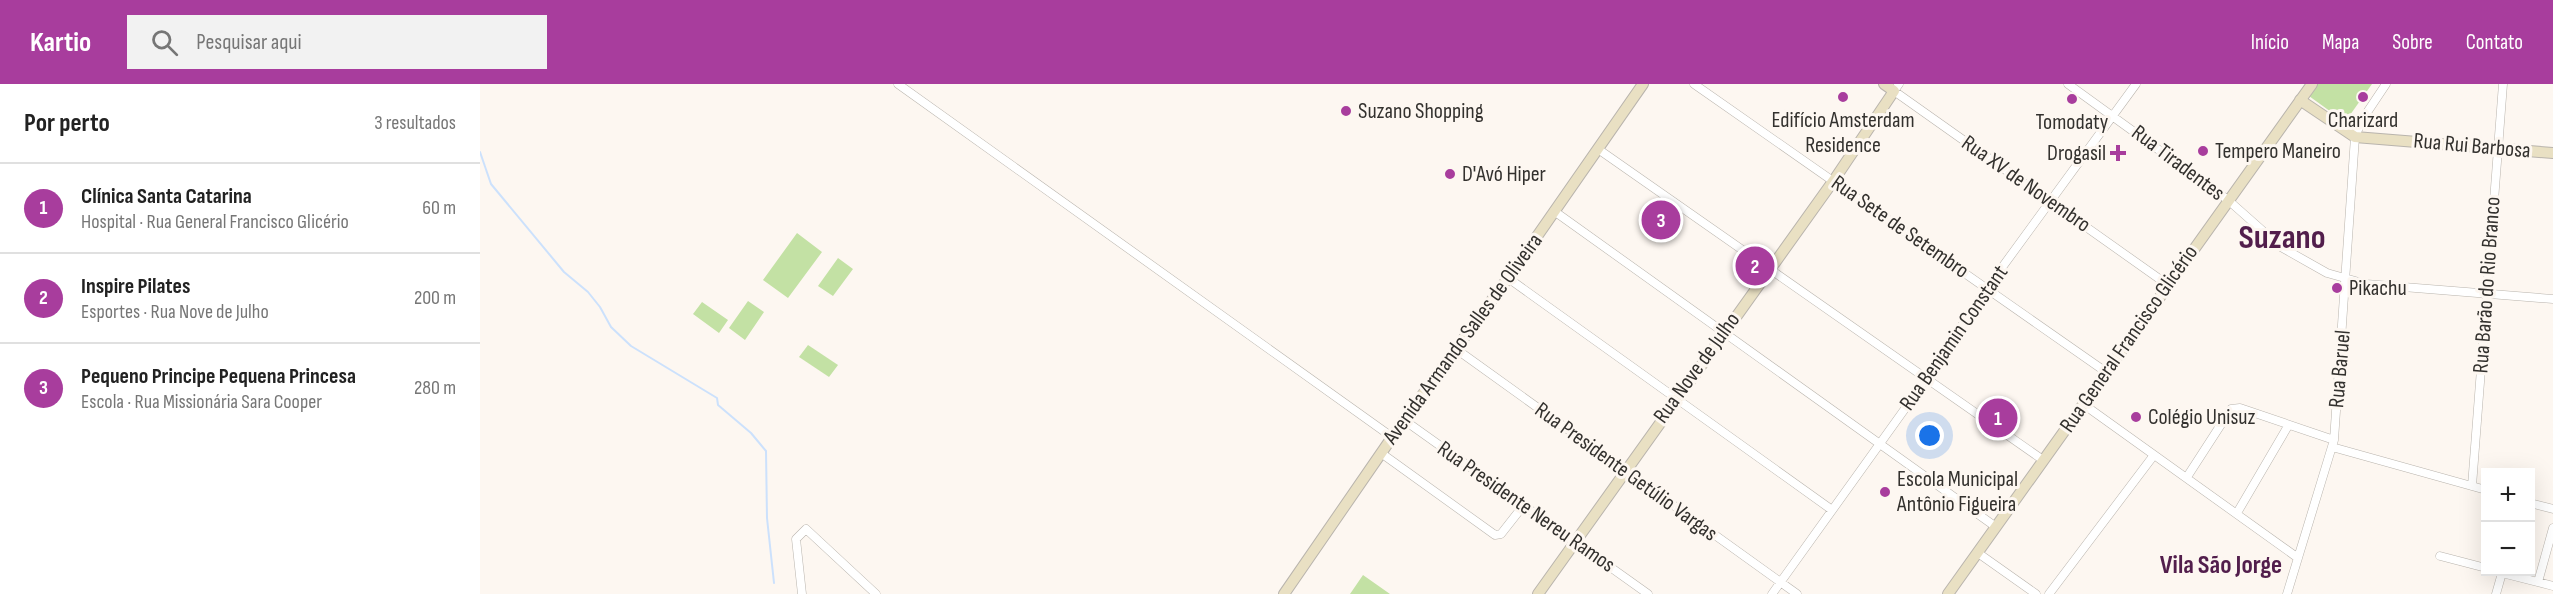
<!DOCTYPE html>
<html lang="pt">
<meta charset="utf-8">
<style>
:root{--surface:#fff;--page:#f2f2f2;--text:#222;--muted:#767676;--line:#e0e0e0;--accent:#a83d9d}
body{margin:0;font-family:"Sofia Sans Condensed",sans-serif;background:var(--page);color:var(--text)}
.controls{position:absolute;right:18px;bottom:18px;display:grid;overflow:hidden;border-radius:0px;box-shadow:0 6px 24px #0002}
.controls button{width:54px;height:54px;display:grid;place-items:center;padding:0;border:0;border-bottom:2px solid var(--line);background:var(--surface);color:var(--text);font:30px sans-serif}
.you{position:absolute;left:1450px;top:352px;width:21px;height:21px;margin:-15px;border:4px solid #fff;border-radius:50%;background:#1a73e8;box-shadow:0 0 0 9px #1a73e833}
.badge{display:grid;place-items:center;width:39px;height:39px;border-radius:50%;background:var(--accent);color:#fff;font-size:20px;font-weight:700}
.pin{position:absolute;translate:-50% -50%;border:3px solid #fff;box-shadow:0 2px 6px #0006}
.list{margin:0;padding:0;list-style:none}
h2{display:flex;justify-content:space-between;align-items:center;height:78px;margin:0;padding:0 24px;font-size:26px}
h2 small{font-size:20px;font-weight:400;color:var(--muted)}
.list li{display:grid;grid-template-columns:39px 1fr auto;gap:18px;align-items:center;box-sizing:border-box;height:90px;padding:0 24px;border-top:2px solid var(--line)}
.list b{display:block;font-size:22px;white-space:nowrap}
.list p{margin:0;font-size:20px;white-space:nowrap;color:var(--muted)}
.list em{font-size:20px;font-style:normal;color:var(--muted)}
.icon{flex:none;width:33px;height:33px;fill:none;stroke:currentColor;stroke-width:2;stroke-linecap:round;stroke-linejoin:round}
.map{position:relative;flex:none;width:2073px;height:510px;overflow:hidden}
header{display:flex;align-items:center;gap:36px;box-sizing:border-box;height:84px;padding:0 30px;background:var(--accent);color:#fff}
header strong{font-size:28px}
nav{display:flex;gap:33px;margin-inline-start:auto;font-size:21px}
.search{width:420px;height:54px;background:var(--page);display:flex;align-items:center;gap:15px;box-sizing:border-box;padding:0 21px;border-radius:0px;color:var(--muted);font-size:22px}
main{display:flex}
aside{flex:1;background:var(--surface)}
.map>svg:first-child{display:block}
.green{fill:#c3e1a4}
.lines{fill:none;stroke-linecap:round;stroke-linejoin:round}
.stream{stroke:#cce1fc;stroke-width:2}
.street-casing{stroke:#b9b4ad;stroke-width:9}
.secondary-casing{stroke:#b9b4ad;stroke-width:12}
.street{stroke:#fff;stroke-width:8}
.secondary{stroke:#e9e0c3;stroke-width:10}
.poi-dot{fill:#a83d9d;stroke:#fdf7f1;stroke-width:2}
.labels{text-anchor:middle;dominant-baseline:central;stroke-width:6;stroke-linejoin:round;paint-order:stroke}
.poi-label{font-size:22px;fill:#33312e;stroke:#fdf7f1;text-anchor:start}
.street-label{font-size:22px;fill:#33312e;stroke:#fdf7f1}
.quarter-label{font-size:26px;font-weight:bold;fill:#521e4c;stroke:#fdf7f1}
.town-label{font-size:34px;font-weight:bold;fill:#521e4c;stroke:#fdf7f1}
</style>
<header>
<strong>Kartio</strong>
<div class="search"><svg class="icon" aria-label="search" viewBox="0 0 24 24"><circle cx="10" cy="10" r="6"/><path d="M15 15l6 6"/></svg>Pesquisar aqui</div>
<nav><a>Início</a><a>Mapa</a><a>Sobre</a><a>Contato</a></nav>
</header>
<main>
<aside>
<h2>Por perto<small>3 resultados</small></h2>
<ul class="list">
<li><span class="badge">1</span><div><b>Clínica Santa Catarina</b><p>Hospital · Rua General Francisco Glicério</p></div><em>60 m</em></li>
<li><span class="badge">2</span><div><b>Inspire Pilates</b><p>Esportes · Rua Nove de Julho</p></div><em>200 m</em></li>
<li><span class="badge">3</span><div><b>Pequeno Principe Pequena Princesa</b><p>Escola · Rua Missionária Sara Cooper</p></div><em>280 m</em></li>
</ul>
</aside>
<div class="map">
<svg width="2073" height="510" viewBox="0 0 2073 510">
<rect width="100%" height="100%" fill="#fdf7f1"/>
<path class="green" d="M1837,0h55l-27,38 -36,-26z
M317,149l25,19 -34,46 -25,-18z
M358,174l15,11 -20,27 -15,-10z
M268,217l16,11 -19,28 -16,-12z
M222,218l26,18 -9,13 -26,-19z
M328,261l30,20 -9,12 -30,-20z
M883,491l27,19h-40z"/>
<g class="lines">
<path class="stream" d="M0,68l11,32 73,88 24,20 12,15 11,20 20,19 86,52 1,7 33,28 15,18 1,67 7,65"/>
<g class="street-casing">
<path id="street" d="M418,0l494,353
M1214,0l412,288
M1419,0l-5,7 274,194
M1588,0l160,116 53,47 46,26 39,11 187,15
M1118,65l445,311
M1074,127l442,316
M1028,194l324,232
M976,265l341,245
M1603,320l215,154
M924,336l244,174
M1852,363l154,43
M901,369l114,82 6,-1 22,-28
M1707,393l44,-68 9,-1 94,32
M1992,402l31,-402
M2050,419l23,6
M1757,429l51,-87
M1498,469l58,41
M1960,472l46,12
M2018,488l55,14
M2058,498l15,-54
M322,510l-6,-55 10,-10 70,65
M1292,510l155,-216 60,-90 149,-204
M1569,510l105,-139
M1807,510l47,-154 21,-303 7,-17 24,-36
M2016,510l6,-21"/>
</g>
<g class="secondary-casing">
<path id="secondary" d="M1820,16l55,37 198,16
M804,510l120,-174 104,-142 135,-194
M1058,510l296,-414 60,-89 -10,-7
M1468,510l364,-510"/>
</g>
<use href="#street" class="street"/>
<use href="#secondary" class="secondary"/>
</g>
<g class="poi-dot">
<circle cx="1363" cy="13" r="6"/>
<circle cx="1883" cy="13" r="6"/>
<circle cx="1592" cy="15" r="6"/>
<circle cx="866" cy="27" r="6"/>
<circle cx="1723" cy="67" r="6"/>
<path d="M1635 60h6v6h6v6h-6v6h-6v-6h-6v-6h6z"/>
<circle cx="970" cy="90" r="6"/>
<circle cx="1857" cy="204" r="6"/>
<circle cx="1656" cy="333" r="6"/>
<circle cx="1405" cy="408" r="6"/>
</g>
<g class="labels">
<g class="poi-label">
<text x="878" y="27">Suzano Shopping</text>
<text x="1363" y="36" text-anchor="middle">Edifício Amsterdam<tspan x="1363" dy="25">Residence</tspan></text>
<text x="1883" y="36" text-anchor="middle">Charizard</text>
<text x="1592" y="38" text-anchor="middle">Tomodaty</text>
<text x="1735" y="67">Tempero Maneiro</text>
<text x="1626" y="69" text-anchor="end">Drogasil</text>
<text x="982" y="90">D'Avó Hiper</text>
<text x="1869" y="204">Pikachu</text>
<text x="1668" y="333">Colégio Unisuz</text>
<text x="1417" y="395">Escola Municipal<tspan x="1417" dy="25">Antônio Figueira</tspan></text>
</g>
<g class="street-label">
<text transform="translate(1992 62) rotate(5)">Rua Rui Barbosa</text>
<text transform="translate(1698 79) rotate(37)">Rua Tiradentes</text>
<text transform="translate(1546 100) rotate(35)">Rua XV de Novembro</text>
<text transform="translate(1420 143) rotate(35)">Rua Sete de Setembro</text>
<text transform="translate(2007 201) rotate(-86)">Rua Barão do Rio Branco</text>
<text transform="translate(1474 254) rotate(-55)">Rua Benjamin Constant</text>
<text transform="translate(983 255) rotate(-54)">Avenida Armando Salles de Oliveira</text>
<text transform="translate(1649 255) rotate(-55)">Rua General Francisco Glicério</text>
<text transform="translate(1217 284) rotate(-54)">Rua Nove de Julho</text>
<text transform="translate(1860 285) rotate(-85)">Rua Baruel</text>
<text transform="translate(1146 388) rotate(36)">Rua Presidente Getúlio Vargas</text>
<text transform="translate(1046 423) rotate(35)">Rua Presidente Nereu Ramos</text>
</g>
<g class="quarter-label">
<text x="1741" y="481">Vila São Jorge</text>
</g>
<g class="town-label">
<text x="1802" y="153">Suzano</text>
</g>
</g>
</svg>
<div class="controls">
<button>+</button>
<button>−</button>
</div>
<div class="you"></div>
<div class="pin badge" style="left:1518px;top:334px">1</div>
<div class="pin badge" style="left:1275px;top:182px">2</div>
<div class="pin badge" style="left:1181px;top:136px">3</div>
</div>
</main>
